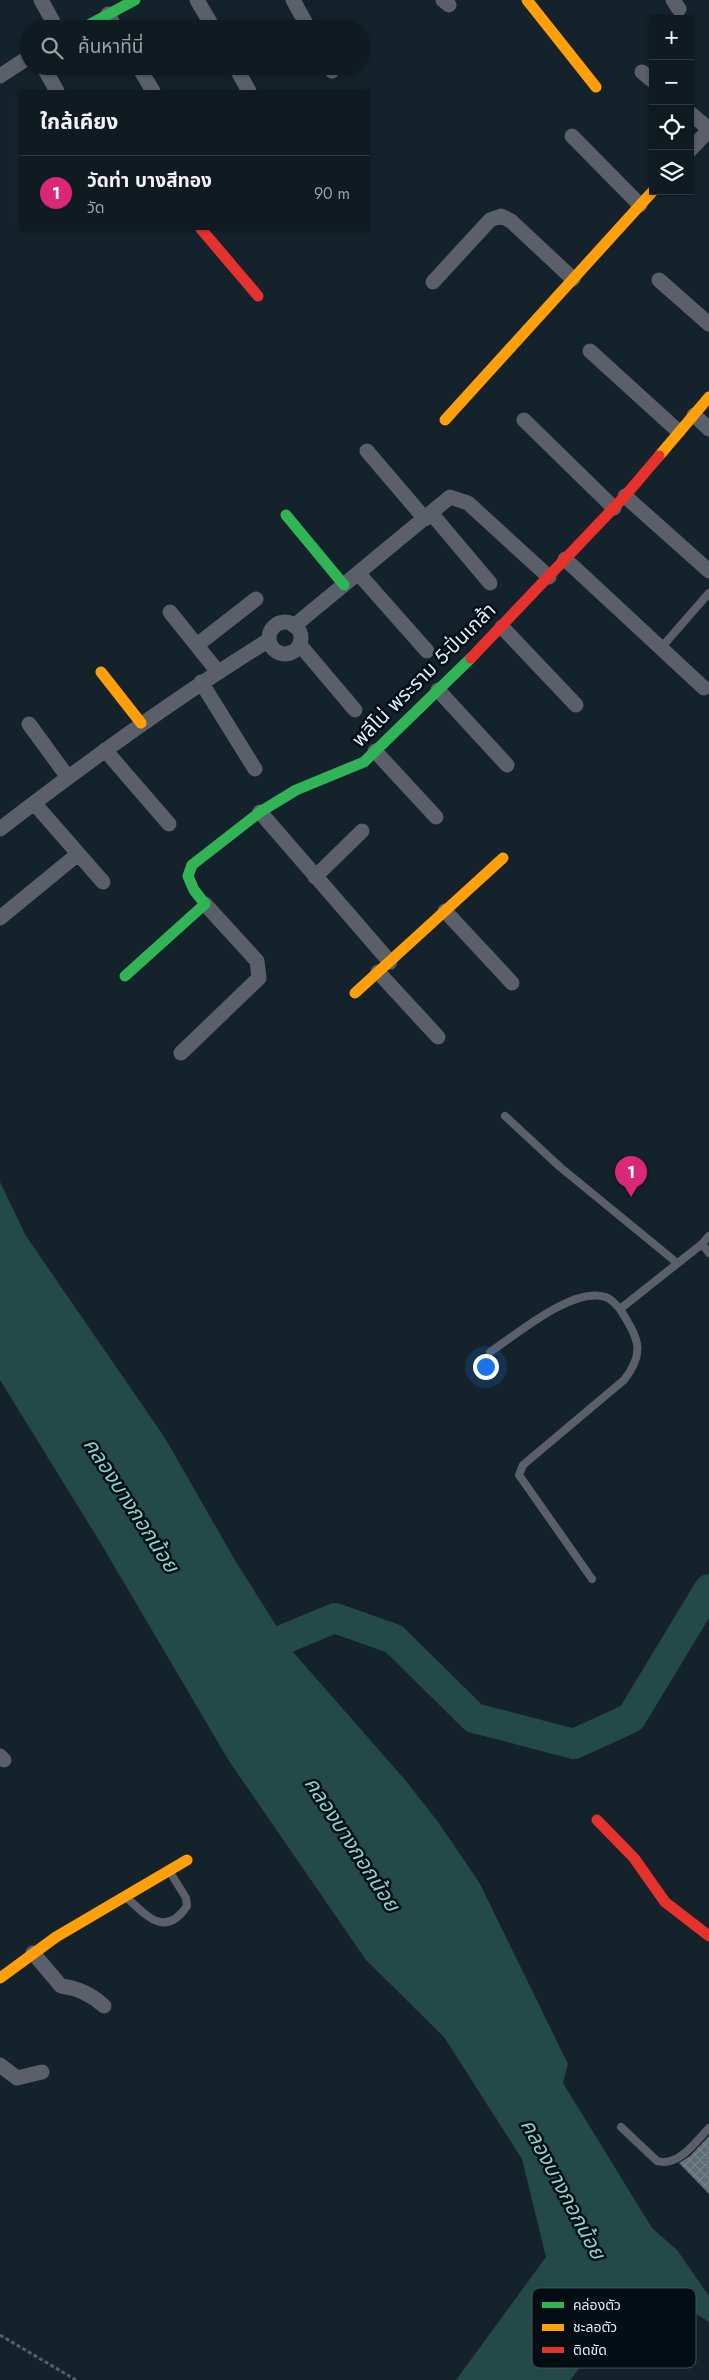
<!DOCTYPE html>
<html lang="th">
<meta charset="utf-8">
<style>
:root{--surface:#0f1a21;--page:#18232a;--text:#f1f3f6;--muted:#9ba1a5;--line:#2f383f;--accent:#db2777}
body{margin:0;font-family:Jost,"Noto Sans Thai",sans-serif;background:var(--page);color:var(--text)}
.controls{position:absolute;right:15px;top:15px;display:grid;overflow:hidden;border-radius:0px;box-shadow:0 1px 4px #0004}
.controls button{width:45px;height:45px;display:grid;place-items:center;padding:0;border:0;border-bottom:1px solid var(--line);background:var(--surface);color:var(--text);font:25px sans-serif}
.you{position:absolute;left:485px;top:1366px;width:18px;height:18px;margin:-12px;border:4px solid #fff;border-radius:50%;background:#1a73e8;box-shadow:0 0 0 8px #1a73e833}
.badge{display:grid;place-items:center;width:32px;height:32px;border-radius:50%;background:var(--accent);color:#fff;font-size:16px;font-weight:700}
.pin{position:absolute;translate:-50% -41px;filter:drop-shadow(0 1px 2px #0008)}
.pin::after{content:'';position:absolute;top:26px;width:18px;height:15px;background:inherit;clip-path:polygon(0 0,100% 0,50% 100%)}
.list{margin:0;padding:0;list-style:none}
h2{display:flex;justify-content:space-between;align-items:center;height:65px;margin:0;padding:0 20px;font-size:21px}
h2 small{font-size:16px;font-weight:400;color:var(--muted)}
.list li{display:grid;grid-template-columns:32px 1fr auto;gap:15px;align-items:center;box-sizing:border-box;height:75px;padding:0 20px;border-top:1px solid var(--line)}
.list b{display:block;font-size:19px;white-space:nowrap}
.list p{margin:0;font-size:16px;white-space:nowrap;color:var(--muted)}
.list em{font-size:16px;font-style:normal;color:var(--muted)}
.icon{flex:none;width:28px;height:28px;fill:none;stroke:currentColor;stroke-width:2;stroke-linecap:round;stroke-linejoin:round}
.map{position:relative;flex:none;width:709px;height:2380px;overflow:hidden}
.search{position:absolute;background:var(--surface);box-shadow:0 1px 4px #0004;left:20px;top:20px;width:350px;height:55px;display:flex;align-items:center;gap:12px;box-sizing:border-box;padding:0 18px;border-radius:28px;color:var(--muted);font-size:19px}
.panel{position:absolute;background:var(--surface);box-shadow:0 1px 4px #0004;left:20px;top:90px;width:350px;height:140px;border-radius:0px}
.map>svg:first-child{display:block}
.water{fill:#244a47}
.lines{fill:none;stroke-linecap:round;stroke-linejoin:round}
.river{stroke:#244a47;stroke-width:30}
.building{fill:url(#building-cross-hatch)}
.path{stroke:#575e66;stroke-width:3;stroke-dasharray:4 2.5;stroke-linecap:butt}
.lane{stroke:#5a5f69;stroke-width:8}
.street{stroke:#5a5f69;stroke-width:15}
.fast{stroke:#30b455;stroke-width:11}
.slow{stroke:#ff9f0a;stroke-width:11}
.jam{stroke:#e5322d;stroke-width:11}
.labels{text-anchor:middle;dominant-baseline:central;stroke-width:5;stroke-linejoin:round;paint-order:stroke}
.street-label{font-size:20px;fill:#deeefa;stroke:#030d14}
.water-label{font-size:21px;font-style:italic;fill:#89d5cd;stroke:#030d14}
.key{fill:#030d14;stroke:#455059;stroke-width:1}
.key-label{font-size:14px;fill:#deeefa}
</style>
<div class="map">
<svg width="709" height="2380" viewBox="0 0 709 2380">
<defs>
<pattern id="building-cross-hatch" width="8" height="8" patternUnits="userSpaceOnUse" patternTransform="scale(1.25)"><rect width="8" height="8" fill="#5f6d74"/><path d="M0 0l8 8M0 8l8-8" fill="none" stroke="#768289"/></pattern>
</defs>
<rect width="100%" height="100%" fill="#14222c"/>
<path class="water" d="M0,1182l26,54 139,202 71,124 57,90 113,129 32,41 41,60 89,182 -5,19 89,145 25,22 32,46v26l-49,-31 -18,-2 -72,91h-114l90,-123 -24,-98 -78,-122 -78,-77 -137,-199 -129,-219 -100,-162z"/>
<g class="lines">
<path class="river" d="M248,1654l87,-36 59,21 80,79 100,26 57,-26 78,-129"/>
</g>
<path class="building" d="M709,2136v58l-30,-31 11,-7z"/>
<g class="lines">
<path class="path" d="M0,2335l76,45"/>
<path class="lane" d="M661,648l48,-55
M505,1116l55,51 116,95
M702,1244l7,-8
M490,1352c26,-17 83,-66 115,-55 6,1 11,8 15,12l82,-65 7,9
M592,1579l-73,-104 4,-10 101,-85c23,-29 13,-43 -4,-71
M126,1897c20,18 39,42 61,9l-1,-8 -16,-26
M621,2127l36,34c22,6 38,-19 52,-33"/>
<path class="street" d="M41,0l16,29
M197,0l17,29
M293,0l16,29
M443,0l6,5
M673,0l6,9
M108,14l8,15
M43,66l14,25
M138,66l15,25
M235,66l14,25
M329,66l3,5
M642,72l11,9
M0,76l29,-19
M690,113l19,16
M572,136l68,69
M690,150l19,-20
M659,280l50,44
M433,282l57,-62 11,-4 10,5 62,58
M590,351l88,80
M694,415l15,14
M524,420l90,88
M367,451l58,68
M625,496l84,75
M431,513l59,70
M565,559l139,129
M358,573l69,78
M170,612l48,60
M269 638a16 16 0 1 1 32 0a16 16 0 1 1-32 0Z
M294,626l156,-129 18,6 81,74
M502,627l74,78
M197,645l59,-46
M300,645l55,65
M201,682l54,87
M438,690l69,75
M29,724l38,52
M105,750l64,74
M375,751l61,66
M34,803l69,79
M260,812l130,150
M0,829c87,-67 175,-131 269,-189
M315,877l47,-46
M445,911l67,72
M0,918l78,-64
M378,972l60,65
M181,1053l78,-75 -2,-17 -52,-57
M0,1756l4,4
M33,1953l28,33c17,2 30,8 43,20
M0,2065l17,13 25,-6"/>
<path class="fast" d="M81,29l54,-29
M286,515l58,70
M125,976l80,-72 -11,-14 -6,-14 4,-11 68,-53 36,-22 68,-28 107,-104"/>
<path class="slow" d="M527,0l69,87
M445,420l208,-229
M659,456l50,-59
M101,672l40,51
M355,993l148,-135
M0,1978l56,-41 131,-77"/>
<path class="jam" d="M201,229l57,67
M471,658l154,-162 34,-40
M597,1820l37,38 31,44 44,34"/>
</g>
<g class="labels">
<g class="street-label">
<text transform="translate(424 675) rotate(-45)">พลีโน่ พระราม 5-ปิ่นเกล้า</text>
</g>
<g class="water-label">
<text transform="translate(131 1505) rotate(57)">คลองบางกอกน้อย</text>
<text transform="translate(352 1844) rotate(57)">คลองบางกอกน้อย</text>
<text transform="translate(563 2189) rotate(62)">คลองบางกอกน้อย</text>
</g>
</g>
<rect x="532" y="2288" width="164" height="80" rx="8" class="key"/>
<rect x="542" y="2302" width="22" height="6" fill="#30b455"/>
<rect x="542" y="2324" width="22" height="7" fill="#ff9f0a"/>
<rect x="542" y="2347" width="22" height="6" fill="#e5322d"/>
<g class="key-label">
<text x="573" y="2310">คล่องตัว</text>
<text x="573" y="2332">ชะลอตัว</text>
<text x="573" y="2355">ติดขัด</text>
</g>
</svg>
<div class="controls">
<button>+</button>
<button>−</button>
<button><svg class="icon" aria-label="locate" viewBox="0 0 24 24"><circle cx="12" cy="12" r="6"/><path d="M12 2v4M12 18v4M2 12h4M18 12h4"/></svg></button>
<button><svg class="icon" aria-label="layers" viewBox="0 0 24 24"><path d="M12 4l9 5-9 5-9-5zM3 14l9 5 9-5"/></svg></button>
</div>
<div class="you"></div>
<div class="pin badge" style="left:631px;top:1197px">1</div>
<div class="search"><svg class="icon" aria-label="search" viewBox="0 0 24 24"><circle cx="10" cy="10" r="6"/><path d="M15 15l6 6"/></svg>ค้นหาที่นี่</div>
<section class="panel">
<h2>ใกล้เคียง<small></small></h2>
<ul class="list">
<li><span class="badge">1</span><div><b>วัดท่า บางสีทอง</b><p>วัด</p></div><em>90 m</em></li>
</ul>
</section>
</div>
